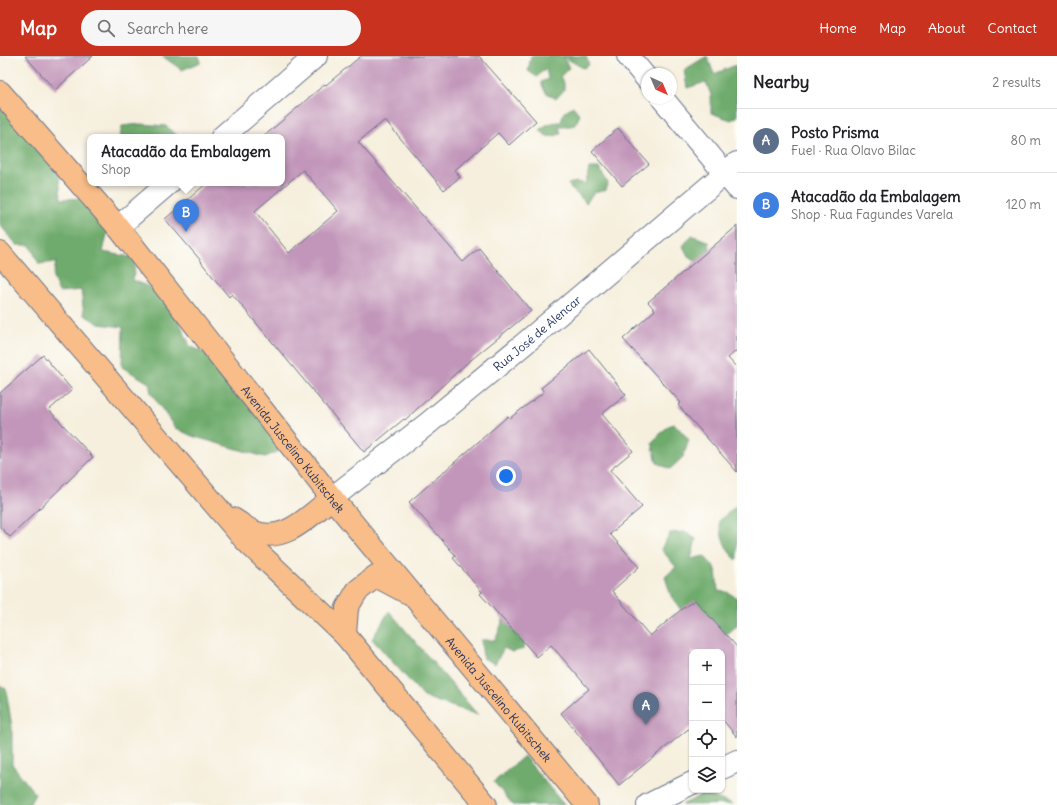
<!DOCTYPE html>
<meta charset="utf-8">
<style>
:root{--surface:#fff;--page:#f6f6f6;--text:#202124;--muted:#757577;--line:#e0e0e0;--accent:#c8321e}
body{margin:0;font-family:Delius,sans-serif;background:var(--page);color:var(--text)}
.controls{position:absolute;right:12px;bottom:12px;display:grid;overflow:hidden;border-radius:8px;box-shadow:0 1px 3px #0004}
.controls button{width:36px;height:36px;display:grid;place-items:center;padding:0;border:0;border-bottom:1px solid var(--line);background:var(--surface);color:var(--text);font:20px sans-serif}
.compass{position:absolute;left:641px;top:12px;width:36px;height:36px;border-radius:50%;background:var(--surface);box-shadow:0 1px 3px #0004;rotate:136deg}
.you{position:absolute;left:506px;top:420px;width:14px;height:14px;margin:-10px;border:3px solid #fff;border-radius:50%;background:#1a73e8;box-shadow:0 0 0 6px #1a73e833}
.badge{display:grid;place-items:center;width:26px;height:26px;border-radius:50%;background:var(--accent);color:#fff;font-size:13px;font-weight:700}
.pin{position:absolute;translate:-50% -33px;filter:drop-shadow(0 1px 2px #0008)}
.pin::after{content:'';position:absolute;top:21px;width:14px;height:12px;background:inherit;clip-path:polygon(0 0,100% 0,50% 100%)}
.popup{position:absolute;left:87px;top:78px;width:198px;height:52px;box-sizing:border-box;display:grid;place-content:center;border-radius:8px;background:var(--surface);filter:drop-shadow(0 1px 3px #0005);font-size:13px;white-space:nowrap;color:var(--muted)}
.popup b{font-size:15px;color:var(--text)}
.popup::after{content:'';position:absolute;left:50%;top:100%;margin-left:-8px;border:8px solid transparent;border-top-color:var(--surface)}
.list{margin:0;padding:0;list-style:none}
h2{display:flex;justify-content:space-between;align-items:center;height:52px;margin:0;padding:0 16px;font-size:17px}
h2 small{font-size:13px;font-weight:400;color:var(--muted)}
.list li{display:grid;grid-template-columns:26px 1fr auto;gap:12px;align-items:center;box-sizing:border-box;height:64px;padding:0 16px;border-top:1px solid var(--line)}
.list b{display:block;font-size:15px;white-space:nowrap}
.list p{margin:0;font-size:13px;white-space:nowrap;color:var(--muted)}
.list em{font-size:13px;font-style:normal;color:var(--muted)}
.icon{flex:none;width:22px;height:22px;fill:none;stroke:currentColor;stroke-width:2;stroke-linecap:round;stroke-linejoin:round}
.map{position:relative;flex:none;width:737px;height:749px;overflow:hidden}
header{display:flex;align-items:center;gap:24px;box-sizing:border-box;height:56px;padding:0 20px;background:var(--accent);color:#fff}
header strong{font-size:19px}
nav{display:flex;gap:22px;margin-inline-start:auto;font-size:14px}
.search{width:280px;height:36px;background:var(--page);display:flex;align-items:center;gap:10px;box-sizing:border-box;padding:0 14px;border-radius:22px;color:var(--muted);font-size:15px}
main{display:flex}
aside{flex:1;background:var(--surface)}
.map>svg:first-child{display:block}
.forest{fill:#6eab6c;stroke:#446d65}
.building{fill:#c296ba;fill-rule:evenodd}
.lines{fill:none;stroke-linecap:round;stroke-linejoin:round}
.minor-casing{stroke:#68728a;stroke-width:24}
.major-casing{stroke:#68728a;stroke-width:24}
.minor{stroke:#fff;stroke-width:22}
.major{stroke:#f8bd88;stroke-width:22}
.labels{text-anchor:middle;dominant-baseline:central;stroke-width:3.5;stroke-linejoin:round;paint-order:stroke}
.street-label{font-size:12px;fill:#1b2f5e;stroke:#fdfcf7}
</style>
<header>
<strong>Map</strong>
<div class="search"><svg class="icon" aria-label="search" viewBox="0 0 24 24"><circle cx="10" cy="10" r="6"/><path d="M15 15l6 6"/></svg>Search here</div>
<nav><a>Home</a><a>Map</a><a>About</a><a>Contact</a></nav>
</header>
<main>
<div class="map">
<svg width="737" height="749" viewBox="0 0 737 749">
<rect width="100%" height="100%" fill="#fdfcf7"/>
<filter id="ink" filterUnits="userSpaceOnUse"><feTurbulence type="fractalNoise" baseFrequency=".025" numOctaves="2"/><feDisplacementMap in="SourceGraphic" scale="8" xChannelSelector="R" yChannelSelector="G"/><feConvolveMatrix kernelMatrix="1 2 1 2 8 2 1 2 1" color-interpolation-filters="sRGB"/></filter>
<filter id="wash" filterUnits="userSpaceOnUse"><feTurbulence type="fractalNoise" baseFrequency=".012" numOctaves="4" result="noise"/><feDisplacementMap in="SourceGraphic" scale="16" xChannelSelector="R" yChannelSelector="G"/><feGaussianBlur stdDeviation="0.9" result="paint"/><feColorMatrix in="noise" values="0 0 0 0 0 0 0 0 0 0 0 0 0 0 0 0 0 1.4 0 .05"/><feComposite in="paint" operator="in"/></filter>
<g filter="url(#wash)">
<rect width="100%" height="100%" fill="#f6efdd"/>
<path class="forest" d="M162,0h37l2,6 -19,8z
M531,0h55l3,9 -6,3 -19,-11 5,11 -9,9 4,6v7l-8,9 -11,-7 -4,-10 7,-3 -2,-11 -9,9 -9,-6z
M707,0l7,18 22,-9 1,52 -6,3 -20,-7v-18l-5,-13 -19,6 -3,-18z
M0,30l59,90 2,23 27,-1 22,23 -7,31 33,6 -3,22 35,15 22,51 46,22 -4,26 25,4 25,52 -17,7 -73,-21 -17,-8 -24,-35 -2,-10 -27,-16 1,-40 -24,-3 -15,-9 -3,-25 -22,2 -6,-14 3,-16 -17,2 -9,-19h-13l-17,-20z
M573,50l7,9 -5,10 -6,1h-10l2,8c-11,3 -13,5 -21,-4 6,-6 12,-8 21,-8l3,-10z
M140,68l26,2 12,10 -58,1 2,-11z
M589,112h10l9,15 -2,7 -12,3 -8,10c-6,-7 -14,-12 -18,-19l9,-2 9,2z
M692,179l17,7 2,17 -6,7 -17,-10 -5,-10z
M675,368l14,16 -6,17 -13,12 -13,-6 -5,-21 16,-16z
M737,449v55c-12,-9 -16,-25 -18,-39z
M685,476l11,7 -5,20 13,-3 12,13 2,22 9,1 10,6v28l-11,8c-18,-8 -22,-10 -27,-29l-18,5 -10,-14 -6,-19 11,-10 -15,-18 9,-16z
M389,555l89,104 -54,-18 -52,-58z
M513,563l10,8 1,22 -12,3 -8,-4 -9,16 -12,-6 -2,-18h13l3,-4 6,-16z
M0,629l6,4 6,38v37l23,30 -6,11h-29z
M524,700l40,49h-51l-19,-23z
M703,738l30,10 -51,1z"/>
<g id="blocks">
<path class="building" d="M25,0h68l-38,34z
M361,0h118l57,65 -27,24 -11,-12 -43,37 5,7 -16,13 -59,-70 -27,22 105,120 16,-14 52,63 -65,53 -61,56 -1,-1 -40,33 -132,-158 -3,3 -28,-35h1l-37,-43 42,-36h75v-46h-19l62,-53 1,1zM303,114l35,41 -49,42 -34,-42z
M618,72l31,36 -27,22 -30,-35z
M737,170v124l-9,8 9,10v104l-59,-67 3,-2 -58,-64 32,-29 -7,-8z
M589,293l37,46 -24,19 31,37 -23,19 32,37 -32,27 29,33 -27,24 38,45 33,-28 12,-8 42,47v90l-15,-18v-67h-30v74l-73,59 -58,-72 28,-24 -38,-44 -14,12 -57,-63 2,-2 -29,-34 3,-2 -47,-54 99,-86 2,2 34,-26 -3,-4z
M43,299l29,35 -23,20 44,47 -83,80 -10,-10v-134z"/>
</g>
</g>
<g filter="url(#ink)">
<use href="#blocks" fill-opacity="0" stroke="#68728a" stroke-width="1"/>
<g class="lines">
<g class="minor-casing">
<g id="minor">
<path d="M628,0l19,23"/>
<path d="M662,42l75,90"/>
<path d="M222,81l94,-81"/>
<path d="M118,171l51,-44"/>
<path id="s1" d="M332,442l94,-73 98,-81 213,-181"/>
<path d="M722,712l15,-7"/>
<path d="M648,749l44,-22"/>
</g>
</g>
<g class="major-casing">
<g id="major">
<path id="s2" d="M0,36l118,135 214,271 255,307"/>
<path d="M0,197l246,288 99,94 141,170"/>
<path d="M233,463c7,4 14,10 21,13 31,12 56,-17 78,-34"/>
<path d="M345,579l2,-27 10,-17 19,-15 30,16"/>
</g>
</g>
<use href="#minor" class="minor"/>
<use href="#major" class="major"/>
</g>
</g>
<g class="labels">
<g class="street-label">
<text stroke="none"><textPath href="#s1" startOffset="263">Rua José de Alencar</textPath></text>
<text stroke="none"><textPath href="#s2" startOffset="462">Avenida Juscelino Kubitschek</textPath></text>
<text stroke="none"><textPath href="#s2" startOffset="786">Avenida Juscelino Kubitschek</textPath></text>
</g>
</g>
</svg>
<div class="controls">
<button>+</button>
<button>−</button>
<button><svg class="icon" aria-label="locate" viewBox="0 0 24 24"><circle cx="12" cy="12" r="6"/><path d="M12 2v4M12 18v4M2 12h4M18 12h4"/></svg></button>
<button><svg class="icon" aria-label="layers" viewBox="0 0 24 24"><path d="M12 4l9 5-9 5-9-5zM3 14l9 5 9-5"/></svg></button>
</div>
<svg class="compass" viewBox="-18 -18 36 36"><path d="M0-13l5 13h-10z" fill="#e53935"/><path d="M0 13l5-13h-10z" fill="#757577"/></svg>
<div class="you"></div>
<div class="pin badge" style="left:646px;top:669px;background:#5c6f8a">A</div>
<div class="pin badge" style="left:186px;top:176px;background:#3f7fe0">B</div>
<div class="popup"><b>Atacadão da Embalagem</b>Shop</div>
</div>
<aside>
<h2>Nearby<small>2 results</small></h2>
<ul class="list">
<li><span class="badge" style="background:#5c6f8a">A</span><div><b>Posto Prisma</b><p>Fuel · Rua Olavo Bilac</p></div><em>80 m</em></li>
<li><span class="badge" style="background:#3f7fe0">B</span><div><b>Atacadão da Embalagem</b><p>Shop · Rua Fagundes Varela</p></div><em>120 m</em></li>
</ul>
</aside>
</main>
